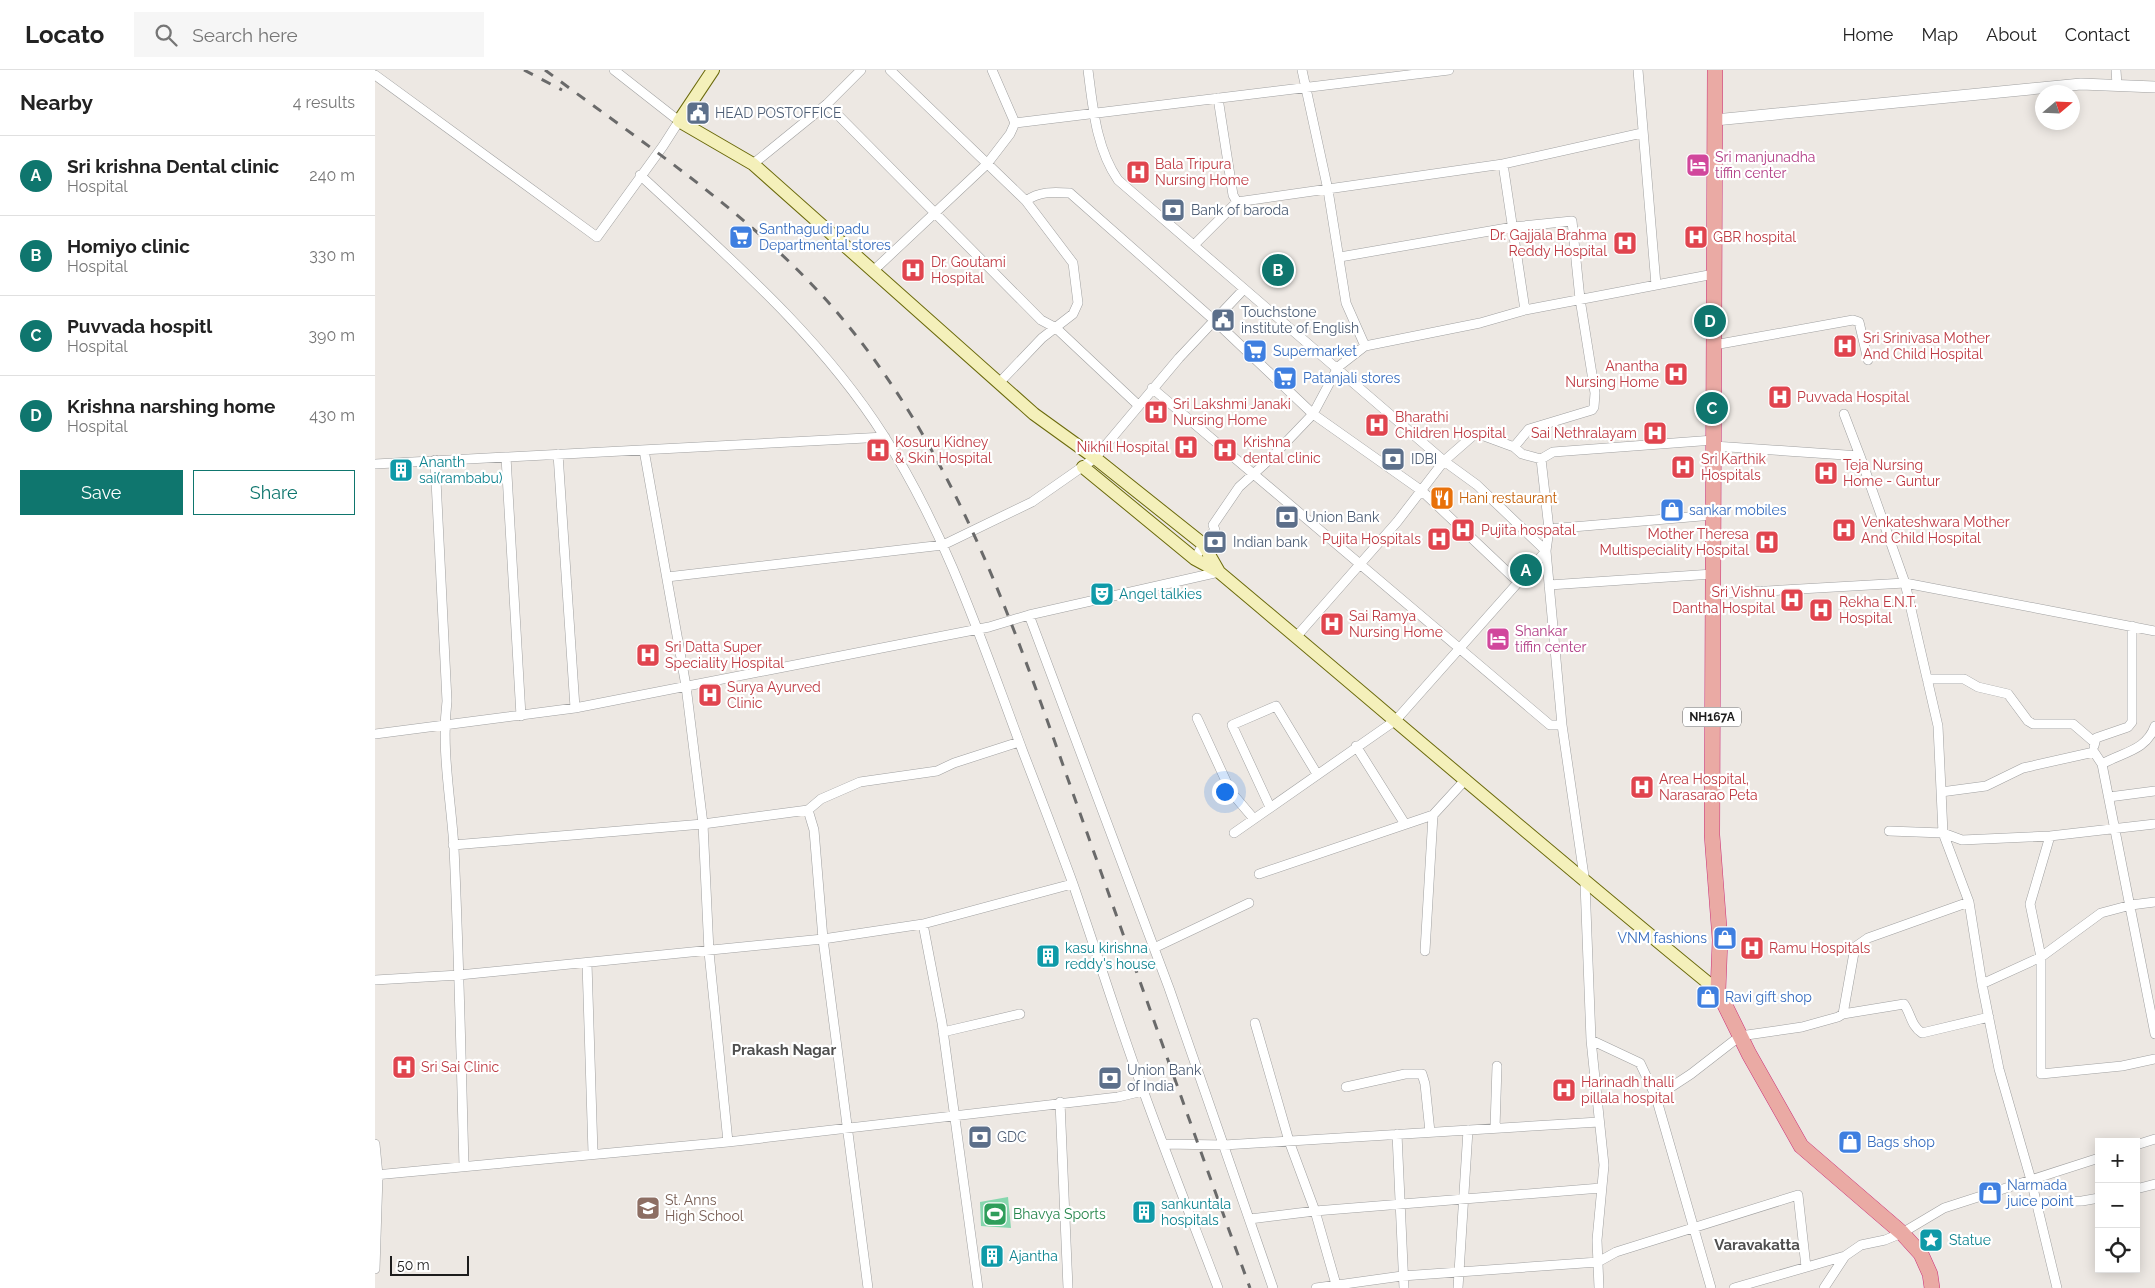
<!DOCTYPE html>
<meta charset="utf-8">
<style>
:root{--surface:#fff;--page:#f6f6f6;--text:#222;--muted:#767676;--line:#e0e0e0;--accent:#0f766e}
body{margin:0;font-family:Raleway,sans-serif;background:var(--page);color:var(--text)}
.controls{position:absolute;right:15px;bottom:15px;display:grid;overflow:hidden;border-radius:0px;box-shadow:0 2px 12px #0003}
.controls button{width:45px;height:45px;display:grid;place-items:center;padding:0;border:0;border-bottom:1px solid var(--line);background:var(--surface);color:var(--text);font:25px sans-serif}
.compass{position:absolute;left:1660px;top:15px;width:45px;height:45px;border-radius:50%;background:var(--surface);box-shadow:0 2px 12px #0003;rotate:71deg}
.scale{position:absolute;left:15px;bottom:12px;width:79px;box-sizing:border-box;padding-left:5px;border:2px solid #1c1c1c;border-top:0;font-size:14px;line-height:18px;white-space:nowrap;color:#1c1c1c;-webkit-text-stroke:4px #fff;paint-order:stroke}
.you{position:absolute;left:849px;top:721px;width:18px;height:18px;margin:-12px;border:4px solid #fff;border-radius:50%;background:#1a73e8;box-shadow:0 0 0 8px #1a73e833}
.badge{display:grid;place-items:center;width:32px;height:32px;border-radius:50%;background:var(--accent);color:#fff;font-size:16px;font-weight:700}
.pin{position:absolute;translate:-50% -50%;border:2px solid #fff;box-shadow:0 1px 5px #0006}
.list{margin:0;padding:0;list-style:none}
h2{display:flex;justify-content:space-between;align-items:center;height:65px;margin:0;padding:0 20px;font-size:21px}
h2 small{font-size:16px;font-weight:400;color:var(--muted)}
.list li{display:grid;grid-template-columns:32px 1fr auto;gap:15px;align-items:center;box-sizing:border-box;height:80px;padding:0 20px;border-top:1px solid var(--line)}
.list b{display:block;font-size:19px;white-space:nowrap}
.list p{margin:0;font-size:16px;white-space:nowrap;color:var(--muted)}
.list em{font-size:16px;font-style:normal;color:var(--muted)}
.actions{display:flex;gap:10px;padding:15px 20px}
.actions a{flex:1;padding:11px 0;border:1px solid var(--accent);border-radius:0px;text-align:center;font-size:18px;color:var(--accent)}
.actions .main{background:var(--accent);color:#fff}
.icon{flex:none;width:28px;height:28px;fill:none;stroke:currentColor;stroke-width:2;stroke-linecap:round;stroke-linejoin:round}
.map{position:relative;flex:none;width:1780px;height:1218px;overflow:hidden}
header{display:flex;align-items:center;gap:30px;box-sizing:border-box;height:70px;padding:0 25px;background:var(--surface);border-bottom:1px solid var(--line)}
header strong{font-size:24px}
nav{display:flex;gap:28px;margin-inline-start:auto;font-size:18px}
.search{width:350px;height:45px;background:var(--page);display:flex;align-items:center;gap:12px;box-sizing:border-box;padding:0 18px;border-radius:0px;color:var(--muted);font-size:19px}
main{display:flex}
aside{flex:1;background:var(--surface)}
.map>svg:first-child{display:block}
.pitch{fill:#86d7ae}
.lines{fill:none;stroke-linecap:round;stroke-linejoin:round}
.minor-casing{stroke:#a0a0a0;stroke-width:10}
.tertiary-casing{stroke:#a0a0a0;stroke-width:12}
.secondary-casing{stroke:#6b6a0c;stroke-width:14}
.trunk-casing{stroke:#cb3078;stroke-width:16}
.minor{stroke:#fff;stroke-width:9}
.tertiary{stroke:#fff;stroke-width:11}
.secondary{stroke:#f4f0ba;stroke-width:12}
.trunk{stroke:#eaaaa4;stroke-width:15}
.rail{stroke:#6a6a6a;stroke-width:3;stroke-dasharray:10 10;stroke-linecap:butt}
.labels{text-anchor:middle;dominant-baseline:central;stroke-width:4.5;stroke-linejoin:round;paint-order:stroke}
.shield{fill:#fff;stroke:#606060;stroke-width:1}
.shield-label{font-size:12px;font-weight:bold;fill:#1c1c1c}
.service-label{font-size:14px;fill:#4e5e75;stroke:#fff;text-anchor:start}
.hotel-label{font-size:14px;fill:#b23c85;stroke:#fff;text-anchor:start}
.health-label{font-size:14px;fill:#be3a42;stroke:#fff;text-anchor:start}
.shop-label{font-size:14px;fill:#366cbe;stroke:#fff;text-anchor:start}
.culture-label{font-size:14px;fill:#0d838f;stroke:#fff;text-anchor:start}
.food-label{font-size:14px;fill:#c56008;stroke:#fff;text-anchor:start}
.education-label{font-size:14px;fill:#785e54;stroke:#fff;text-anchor:start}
.leisure-label{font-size:14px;fill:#27864d;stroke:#fff;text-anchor:start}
.neighbourhood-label{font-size:15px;font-weight:bold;fill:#4f4f4f;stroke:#fff}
</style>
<header>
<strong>Locato</strong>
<div class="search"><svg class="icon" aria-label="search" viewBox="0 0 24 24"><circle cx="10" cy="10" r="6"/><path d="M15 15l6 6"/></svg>Search here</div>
<nav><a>Home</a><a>Map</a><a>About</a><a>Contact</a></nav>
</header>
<main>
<aside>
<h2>Nearby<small>4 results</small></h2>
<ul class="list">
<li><span class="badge">A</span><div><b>Sri krishna Dental clinic</b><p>Hospital</p></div><em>240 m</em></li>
<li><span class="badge">B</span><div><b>Homiyo clinic</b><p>Hospital</p></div><em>330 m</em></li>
<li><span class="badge">C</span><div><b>Puvvada hospitl</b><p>Hospital</p></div><em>390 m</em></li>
<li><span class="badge">D</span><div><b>Krishna narshing home</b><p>Hospital</p></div><em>430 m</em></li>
</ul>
<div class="actions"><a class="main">Save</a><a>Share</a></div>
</aside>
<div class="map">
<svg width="1780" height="1218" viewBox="0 0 1780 1218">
<rect width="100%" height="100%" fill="#ede8e3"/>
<path class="pitch" d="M633,1127l3,31 -30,-2 -1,-24z"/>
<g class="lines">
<g class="minor-casing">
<path id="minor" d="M515,0l136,131 47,62 5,40 -5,11 -31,24 -43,45
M713,0c5,38 8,78 30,110l326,281 32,-28 38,14 8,7 19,5 12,-7 161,-12
M927,0l26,120 18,113 19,43
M1263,0l18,215
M1741,0l1,15
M0,5l222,162 66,-91 16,-25 -65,-51
M843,28l15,97 4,7
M452,34l214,216 15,8 82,77
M640,53l434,-53
M378,94l74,-60 34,-34
M1128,94l22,146
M265,105c87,81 180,160 244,261 63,98 99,209 139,316 17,44 34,88 50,132 24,69 45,138 70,206 24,67 50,132 75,198
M651,131c13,-10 28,-9 44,-8l145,128 98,93 -43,45 -31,28 -26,38 2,5 -12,14 -8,15
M820,174l42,-42 266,-38 139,-31
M965,187l173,-30 59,-6 8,78 15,94 -1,14 -2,3 -63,19 -15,18
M498,201l114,-107 23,-30 5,-11 -23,-53
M1339,275l139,-25 6,2 9,38
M777,318l398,337h12
M1339,376l146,10 -16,-42
M269,380l42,236 17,138 6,128 19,190
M183,384l17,254
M1485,386l45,127 33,143 5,107 26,69 13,82 17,85 32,111 26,108
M131,387l15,259
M1166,389l8,70 -3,22 16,174 23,158 6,157 13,125 -7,75 2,48
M60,390l12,241c-6,49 4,98 7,147 5,106 7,212 10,318
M0,394l510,-27
M1174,459l164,-14
M292,507l276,-32 89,-43 63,-44 84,-100 65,-69
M1143,512l-96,-91 -109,-77 25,-47 27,-21 115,-23 45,-13 189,-36
M1174,515l164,-11
M1338,524l192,-11 250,48
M654,545l140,373 104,300
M921,567l101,-115 47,-61 33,24 69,66
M1552,609h37l14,8 30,7 20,27 5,3h40l21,18
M822,648l34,74 23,27
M0,664l200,-26 414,-81 40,-12 190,-43
M981,676l49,78
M1719,676l2,-8 32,-11 4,-5v-96
M1727,694l53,270
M1566,722l45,-6 37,-18 71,-16 8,12c21,-12 44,-13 53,-38
M1734,727l46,-6
M895,737l-38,-82 44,-19 41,68
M1514,761l54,2 19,7 88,-4 105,-12
M859,763l162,-113 150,-169
M1675,766l-20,68 11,53v117l81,-8 33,-7
M78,775l250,-21 105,-14
M884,804l174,-59 33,-36
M548,854l19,99 36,265
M779,878l95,-45
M1050,881l8,-136
M212,893l6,190
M0,910l84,-5 364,-36 100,-15 149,-40
M1607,914l59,-27 60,-44 30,-8 24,-3
M1468,944l12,-67 13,-9 101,-36
M880,953l34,118 26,70 22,77
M568,962l77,-18
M1216,970l49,23 16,34 55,191
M971,1017l59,-13h17l3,10 5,48
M1281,1027l35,-23 49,-38 62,-9 36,-10 5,-3 61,-10c7,10 7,22 18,29l67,-16
M685,1032l8,186
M1120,1058l2,-62
M1022,1064l7,154
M0,1074l3,31 -3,94
M789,1074l60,1 375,-23
M1761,1075l19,-6
M0,1105l353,-33 390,-45 25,-6
M1761,1119l19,-5
M1662,1132l45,-1 17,-3
M875,1149l65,-8 286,-23
M493,1218l-45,-349 -9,-109 -6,-20 13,-11 39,-17 77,-11 17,-8 65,-21
M941,1218l86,-12 196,-14 18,-10 182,-57 8,72
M1083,1218l10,-158
M1359,1218l111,-32
M1449,1218l21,-32 16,-11 24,-5 17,-7 42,-25 155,-50"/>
</g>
<g class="tertiary-casing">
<path id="tertiary" d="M1340,50l366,-36 74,3"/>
</g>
<g class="secondary-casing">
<path id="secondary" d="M338,0l-34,51 74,43 281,250 61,44 108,86 16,28
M708,397l112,92 24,13c167,140 331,282 499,419"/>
</g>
<g class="trunk-casing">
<path id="trunk" d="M1340,0l-3,765 8,105 -2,51 31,63 52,92 101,87 19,21 9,20 2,14"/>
</g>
<use href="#minor" class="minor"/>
<use href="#tertiary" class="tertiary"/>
<use href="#secondary" class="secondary"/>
<use href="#trunk" class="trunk"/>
<path class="rail" d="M149,0l38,20
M170,0c99,74 209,146 290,240 125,145 183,329 246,506 56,157 112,315 169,472"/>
</g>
<defs>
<g id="civic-square" transform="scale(1.25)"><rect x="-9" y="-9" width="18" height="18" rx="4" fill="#5c6f8a" stroke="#fff"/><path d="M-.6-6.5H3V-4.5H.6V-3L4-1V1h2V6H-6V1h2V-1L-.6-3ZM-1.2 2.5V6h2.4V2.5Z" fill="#fff"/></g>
<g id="hotel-square" transform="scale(1.25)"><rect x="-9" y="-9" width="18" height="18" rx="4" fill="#d1479c" stroke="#fff"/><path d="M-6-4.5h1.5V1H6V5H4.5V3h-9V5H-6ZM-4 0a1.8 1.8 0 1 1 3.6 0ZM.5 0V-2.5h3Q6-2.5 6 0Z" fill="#fff"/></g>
<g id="hospital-square" transform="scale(1.25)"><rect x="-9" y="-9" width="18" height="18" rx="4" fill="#e0444e" stroke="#fff"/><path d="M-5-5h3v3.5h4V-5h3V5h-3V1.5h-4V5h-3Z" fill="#fff"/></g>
<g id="bank-square" transform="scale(1.25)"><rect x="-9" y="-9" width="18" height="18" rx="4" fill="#5c6f8a" stroke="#fff"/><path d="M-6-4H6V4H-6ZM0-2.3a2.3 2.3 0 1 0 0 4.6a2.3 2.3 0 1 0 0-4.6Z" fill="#fff"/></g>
<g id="supermarket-square" transform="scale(1.25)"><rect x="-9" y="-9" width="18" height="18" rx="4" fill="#3f7fe0" stroke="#fff"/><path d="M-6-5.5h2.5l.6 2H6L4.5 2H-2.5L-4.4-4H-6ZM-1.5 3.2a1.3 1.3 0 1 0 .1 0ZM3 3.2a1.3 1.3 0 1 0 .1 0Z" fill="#fff"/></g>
<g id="building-square" transform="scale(1.25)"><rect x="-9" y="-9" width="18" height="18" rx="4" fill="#0f9aa8" stroke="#fff"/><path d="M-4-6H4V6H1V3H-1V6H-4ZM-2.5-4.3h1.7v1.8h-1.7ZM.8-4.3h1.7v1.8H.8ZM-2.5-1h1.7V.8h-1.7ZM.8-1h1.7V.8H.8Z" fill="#fff"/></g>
<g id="restaurant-square" transform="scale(1.25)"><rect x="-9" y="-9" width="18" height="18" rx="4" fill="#e8710a" stroke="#fff"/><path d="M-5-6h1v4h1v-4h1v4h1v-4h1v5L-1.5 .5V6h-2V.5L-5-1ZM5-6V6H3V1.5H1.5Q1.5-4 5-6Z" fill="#fff"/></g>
<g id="shop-square" transform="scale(1.25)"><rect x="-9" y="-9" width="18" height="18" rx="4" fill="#3f7fe0" stroke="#fff"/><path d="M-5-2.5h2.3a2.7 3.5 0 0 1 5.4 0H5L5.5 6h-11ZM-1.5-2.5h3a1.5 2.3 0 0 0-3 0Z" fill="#fff"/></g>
<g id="theatre-square" transform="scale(1.25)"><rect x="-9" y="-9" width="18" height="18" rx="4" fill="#0f9aa8" stroke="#fff"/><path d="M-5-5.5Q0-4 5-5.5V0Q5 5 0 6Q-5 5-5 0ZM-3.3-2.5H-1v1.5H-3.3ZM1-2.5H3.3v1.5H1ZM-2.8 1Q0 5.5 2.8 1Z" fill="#fff"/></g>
<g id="school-square" transform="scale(1.25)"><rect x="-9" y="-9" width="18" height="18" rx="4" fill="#8d6e63" stroke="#fff"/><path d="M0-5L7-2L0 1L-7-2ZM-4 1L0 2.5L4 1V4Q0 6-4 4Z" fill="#fff"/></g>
<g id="stadium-square" transform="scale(1.25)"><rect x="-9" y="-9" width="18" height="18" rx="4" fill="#2e9e5b" stroke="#fff"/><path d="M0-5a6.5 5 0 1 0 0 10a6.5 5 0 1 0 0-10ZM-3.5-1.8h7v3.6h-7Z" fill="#fff"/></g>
<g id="sight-square" transform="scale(1.25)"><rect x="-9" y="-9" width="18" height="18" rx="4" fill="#0f9aa8" stroke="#fff"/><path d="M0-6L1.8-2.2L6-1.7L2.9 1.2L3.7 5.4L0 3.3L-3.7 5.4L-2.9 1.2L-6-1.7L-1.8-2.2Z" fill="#fff"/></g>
</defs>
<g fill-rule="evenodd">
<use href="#civic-square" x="323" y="43"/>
<use href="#hotel-square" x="1323" y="95"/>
<use href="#hospital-square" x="763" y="102"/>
<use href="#bank-square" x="798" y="140"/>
<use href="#supermarket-square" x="366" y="167"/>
<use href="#hospital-square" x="1321" y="167"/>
<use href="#hospital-square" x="1250" y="173"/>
<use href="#hospital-square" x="538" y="200"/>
<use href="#civic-square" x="848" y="250"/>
<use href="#hospital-square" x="1470" y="276"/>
<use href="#supermarket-square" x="880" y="281"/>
<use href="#hospital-square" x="1301" y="304"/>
<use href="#supermarket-square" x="910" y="308"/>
<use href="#hospital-square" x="1405" y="327"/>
<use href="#hospital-square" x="781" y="342"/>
<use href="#hospital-square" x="1002" y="355"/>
<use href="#hospital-square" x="1280" y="363"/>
<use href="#hospital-square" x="811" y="377"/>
<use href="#hospital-square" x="503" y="380"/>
<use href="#hospital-square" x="850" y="380"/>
<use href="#bank-square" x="1018" y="389"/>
<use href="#hospital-square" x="1308" y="397"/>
<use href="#building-square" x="26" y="400"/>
<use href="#hospital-square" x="1451" y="403"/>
<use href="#restaurant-square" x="1067" y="428"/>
<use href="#shop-square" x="1297" y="440"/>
<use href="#bank-square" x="912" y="447"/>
<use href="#hospital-square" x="1088" y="460"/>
<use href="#hospital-square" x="1469" y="460"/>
<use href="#hospital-square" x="1064" y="469"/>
<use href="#bank-square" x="840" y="472"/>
<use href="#hospital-square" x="1392" y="472"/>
<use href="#theatre-square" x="727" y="524"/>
<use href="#hospital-square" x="1417" y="530"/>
<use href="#hospital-square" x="1446" y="540"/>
<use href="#hospital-square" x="957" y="554"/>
<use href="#hotel-square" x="1123" y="569"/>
<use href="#hospital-square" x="273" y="585"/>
<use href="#hospital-square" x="335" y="625"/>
<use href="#hospital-square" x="1267" y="717"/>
<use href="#shop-square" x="1350" y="868"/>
<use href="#hospital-square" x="1377" y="878"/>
<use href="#building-square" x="673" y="886"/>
<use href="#shop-square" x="1333" y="927"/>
<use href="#hospital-square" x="29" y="997"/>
<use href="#bank-square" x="735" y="1008"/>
<use href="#hospital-square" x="1189" y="1020"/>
<use href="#bank-square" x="605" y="1067"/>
<use href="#shop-square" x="1475" y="1072"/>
<use href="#shop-square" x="1615" y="1123"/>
<use href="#school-square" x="273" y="1138"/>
<use href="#building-square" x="769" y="1142"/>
<use href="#stadium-square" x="620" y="1144"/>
<use href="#sight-square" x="1556" y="1170"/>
<use href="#building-square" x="617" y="1186"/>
</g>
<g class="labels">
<rect class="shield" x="1308" y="637.5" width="58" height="19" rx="4"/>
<g class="shield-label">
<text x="1337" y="647">NH167A</text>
</g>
<g class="service-label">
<text x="340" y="43">HEAD POSTOFFICE</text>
<text x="816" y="140">Bank of baroda</text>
<text x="866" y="242">Touchstone<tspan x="866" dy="16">institute of English</tspan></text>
<text x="1036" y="389">IDBI</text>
<text x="930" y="447">Union Bank</text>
<text x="858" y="472">Indian bank</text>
<text x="752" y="1000">Union Bank<tspan x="752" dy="16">of India</tspan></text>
<text x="622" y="1067">GDC</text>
</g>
<g class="hotel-label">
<text x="1340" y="87">Sri manjunadha<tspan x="1340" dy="16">tiffin center</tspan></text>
<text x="1140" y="561">Shankar<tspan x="1140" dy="16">tiffin center</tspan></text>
</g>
<g class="health-label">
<text x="780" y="94">Bala Tripura<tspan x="780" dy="16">Nursing Home</tspan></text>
<text x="1232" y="165" text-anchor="end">Dr. Gajjala Brahma<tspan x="1232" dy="16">Reddy Hospital</tspan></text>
<text x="1338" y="167">GBR hospital</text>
<text x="556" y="192">Dr. Goutami<tspan x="556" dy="16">Hospital</tspan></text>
<text x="1488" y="268">Sri Srinivasa Mother<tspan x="1488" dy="16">And Child Hospital</tspan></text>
<text x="1284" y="296" text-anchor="end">Anantha<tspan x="1284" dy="16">Nursing Home</tspan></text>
<text x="1422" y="327">Puvvada Hospital</text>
<text x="798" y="334">Sri Lakshmi Janaki<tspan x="798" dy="16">Nursing Home</tspan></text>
<text x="1020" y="347">Bharathi<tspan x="1020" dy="16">Children Hospital</tspan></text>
<text x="1262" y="363" text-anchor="end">Sai Nethralayam</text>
<text x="520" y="372">Kosuru Kidney<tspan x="520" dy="16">&amp; Skin Hospital</tspan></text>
<text x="868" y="372">Krishna<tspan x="868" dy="16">dental clinic</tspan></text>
<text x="794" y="377" text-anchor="end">Nikhil Hospital</text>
<text x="1326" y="389">Sri Karthik<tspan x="1326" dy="16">Hospitals</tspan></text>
<text x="1468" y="395">Teja Nursing<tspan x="1468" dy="16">Home - Guntur</tspan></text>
<text x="1486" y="452">Venkateshwara Mother<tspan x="1486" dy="16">And Child Hospital</tspan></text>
<text x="1106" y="460">Pujita hospatal</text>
<text x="1374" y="464" text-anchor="end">Mother Theresa<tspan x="1374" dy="16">Multispeciality Hospital</tspan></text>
<text x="1046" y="469" text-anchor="end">Pujita Hospitals</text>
<text x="1400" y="522" text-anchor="end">Sri Vishnu<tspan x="1400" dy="16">Dantha Hospital</tspan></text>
<text x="1464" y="532">Rekha E.N.T.<tspan x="1464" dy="16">Hospital</tspan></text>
<text x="974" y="546">Sai Ramya<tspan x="974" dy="16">Nursing Home</tspan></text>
<text x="290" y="577">Sri Datta Super<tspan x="290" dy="16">Speciality Hospital</tspan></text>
<text x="352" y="617">Surya Ayurved<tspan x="352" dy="16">Clinic</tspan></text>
<text x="1284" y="709">Area Hospital,<tspan x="1284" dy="16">Narasarao Peta</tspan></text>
<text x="1394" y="878">Ramu Hospitals</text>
<text x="46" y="997">Sri Sai Clinic</text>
<text x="1206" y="1012">Harinadh thalli<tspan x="1206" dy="16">pillala hospital</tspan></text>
</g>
<g class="shop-label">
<text x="384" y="159">Santhagudi padu<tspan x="384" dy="16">Departmental stores</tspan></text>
<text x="898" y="281">Supermarket</text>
<text x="928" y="308">Patanjali stores</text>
<text x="1314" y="440">sankar mobiles</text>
<text x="1332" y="868" text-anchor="end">VNM fashions</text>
<text x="1350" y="927">Ravi gift shop</text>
<text x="1492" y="1072">Bags shop</text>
<text x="1632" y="1115">Narmada<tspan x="1632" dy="16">juice point</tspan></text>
</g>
<g class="culture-label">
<text x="44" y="392">Ananth<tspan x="44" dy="16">sai(rambabu)</tspan></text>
<text x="744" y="524">Angel talkies</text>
<text x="690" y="878">kasu kirishna<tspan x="690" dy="16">reddy's house</tspan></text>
<text x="786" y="1134">sankuntala<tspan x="786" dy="16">hospitals</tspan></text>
<text x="1574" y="1170">Statue</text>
<text x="634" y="1186">Ajantha</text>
</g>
<g class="food-label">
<text x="1084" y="428">Hani restaurant</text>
</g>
<g class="education-label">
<text x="290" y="1130">St. Anns<tspan x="290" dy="16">High School</tspan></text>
</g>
<g class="leisure-label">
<text x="638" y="1144">Bhavya Sports</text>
</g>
<g class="neighbourhood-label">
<text x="409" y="980">Prakash Nagar</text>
<text x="1382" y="1175">Varavakatta</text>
</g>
</g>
</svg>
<div class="controls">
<button>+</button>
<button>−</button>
<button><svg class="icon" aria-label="locate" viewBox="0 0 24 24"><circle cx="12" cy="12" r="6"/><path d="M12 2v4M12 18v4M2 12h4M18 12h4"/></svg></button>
</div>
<svg class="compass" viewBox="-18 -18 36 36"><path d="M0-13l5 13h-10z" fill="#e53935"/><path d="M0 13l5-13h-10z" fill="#767676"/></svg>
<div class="scale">50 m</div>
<div class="you"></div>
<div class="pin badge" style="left:1151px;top:500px">A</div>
<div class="pin badge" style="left:903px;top:200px">B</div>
<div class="pin badge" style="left:1337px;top:338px">C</div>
<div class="pin badge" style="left:1335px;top:251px">D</div>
</div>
</main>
